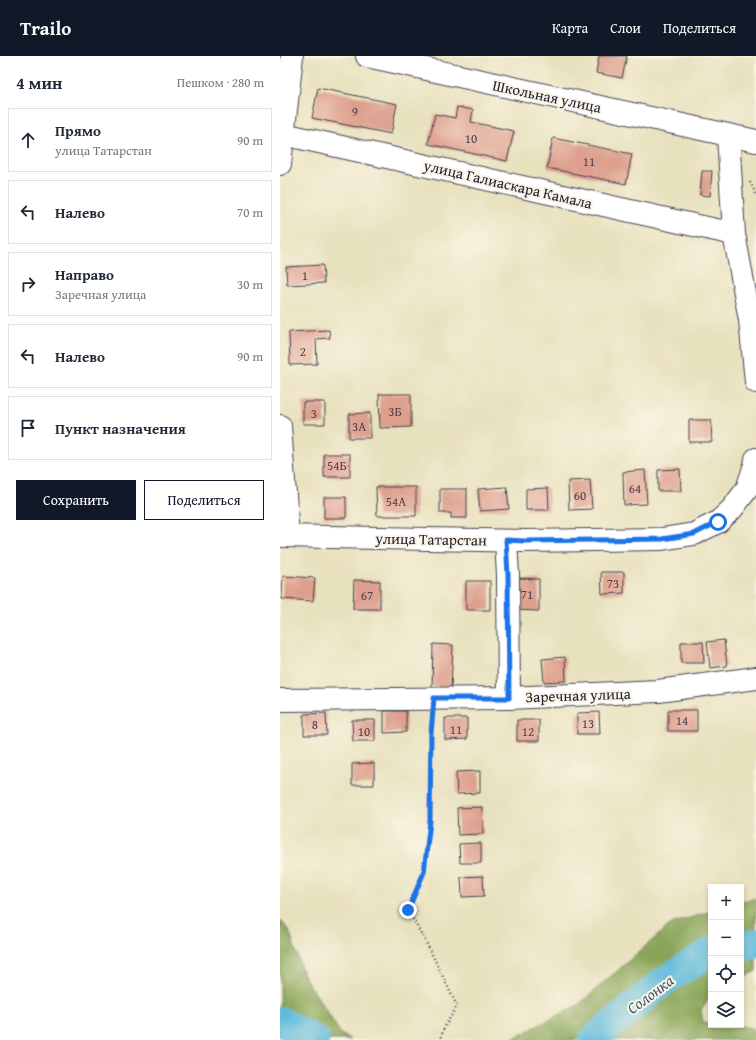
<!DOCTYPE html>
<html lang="ru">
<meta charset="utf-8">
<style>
:root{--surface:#fff;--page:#f2f2f3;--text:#1f2937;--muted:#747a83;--line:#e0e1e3;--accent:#111827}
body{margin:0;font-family:"Gentium Book Plus",serif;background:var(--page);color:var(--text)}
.controls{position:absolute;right:12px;bottom:12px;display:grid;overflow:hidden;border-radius:0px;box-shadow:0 2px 6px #0003}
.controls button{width:36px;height:36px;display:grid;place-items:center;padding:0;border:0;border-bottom:1px solid var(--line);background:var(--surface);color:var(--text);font:20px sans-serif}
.stop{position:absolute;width:12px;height:12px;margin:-9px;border:3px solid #1a73e8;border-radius:50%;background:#fff}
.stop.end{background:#1a73e8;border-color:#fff;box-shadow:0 1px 4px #0008}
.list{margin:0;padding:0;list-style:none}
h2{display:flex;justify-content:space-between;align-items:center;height:52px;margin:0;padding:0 16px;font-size:17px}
h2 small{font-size:13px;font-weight:400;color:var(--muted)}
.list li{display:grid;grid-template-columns:26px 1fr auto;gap:12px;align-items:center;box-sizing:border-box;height:64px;margin:0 8px 8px;padding:0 8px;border:1px solid var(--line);border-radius:0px}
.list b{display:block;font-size:15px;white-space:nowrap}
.list p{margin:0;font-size:13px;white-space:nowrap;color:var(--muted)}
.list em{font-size:13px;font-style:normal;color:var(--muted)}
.actions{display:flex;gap:8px;padding:12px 16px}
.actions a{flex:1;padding:9px 0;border:1px solid var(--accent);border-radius:0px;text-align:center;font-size:14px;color:var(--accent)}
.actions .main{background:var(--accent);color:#fff}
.icon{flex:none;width:22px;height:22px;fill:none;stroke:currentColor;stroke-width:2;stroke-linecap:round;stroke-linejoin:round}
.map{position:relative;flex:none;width:476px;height:984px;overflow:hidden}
header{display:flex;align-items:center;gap:24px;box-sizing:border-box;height:56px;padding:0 20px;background:var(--accent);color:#fff}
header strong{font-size:19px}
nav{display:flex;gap:22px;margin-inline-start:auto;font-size:14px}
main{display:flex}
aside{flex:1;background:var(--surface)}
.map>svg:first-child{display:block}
.forest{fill:#88a558;stroke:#55644a}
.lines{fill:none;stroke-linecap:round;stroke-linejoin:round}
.river{stroke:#5ebbdc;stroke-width:29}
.building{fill:#de9f8d}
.minor-casing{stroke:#403f4f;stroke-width:24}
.path{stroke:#403f4f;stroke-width:2.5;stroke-dasharray:1 3;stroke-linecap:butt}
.minor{stroke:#fff;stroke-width:22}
.route{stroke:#1a73e8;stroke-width:5}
.labels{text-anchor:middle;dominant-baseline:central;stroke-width:4;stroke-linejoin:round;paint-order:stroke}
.number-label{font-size:13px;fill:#514150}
.street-label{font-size:15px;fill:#22223b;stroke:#fcf5e5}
.water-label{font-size:16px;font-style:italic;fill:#375873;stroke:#fcf5e5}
</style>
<header>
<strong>Trailo</strong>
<nav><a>Карта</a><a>Слои</a><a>Поделиться</a></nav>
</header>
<main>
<aside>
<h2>4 мин<small>Пешком · 280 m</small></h2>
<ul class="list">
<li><svg class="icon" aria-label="ahead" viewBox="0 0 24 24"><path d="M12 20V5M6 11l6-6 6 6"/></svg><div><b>Прямо</b><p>улица Татарстан</p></div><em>90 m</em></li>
<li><svg class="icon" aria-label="left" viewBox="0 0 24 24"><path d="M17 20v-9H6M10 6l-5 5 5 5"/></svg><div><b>Налево</b></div><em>70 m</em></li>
<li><svg class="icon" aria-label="right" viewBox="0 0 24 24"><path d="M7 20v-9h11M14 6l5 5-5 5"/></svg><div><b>Направо</b><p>Заречная улица</p></div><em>30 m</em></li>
<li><svg class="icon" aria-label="left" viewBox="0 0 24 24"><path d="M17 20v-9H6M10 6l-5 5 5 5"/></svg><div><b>Налево</b></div><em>90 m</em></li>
<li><svg class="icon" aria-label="arrive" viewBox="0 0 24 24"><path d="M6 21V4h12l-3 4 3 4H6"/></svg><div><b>Пункт назначения</b></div></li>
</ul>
<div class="actions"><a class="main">Сохранить</a><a>Поделиться</a></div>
</aside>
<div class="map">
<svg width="476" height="984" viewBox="0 0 476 984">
<rect width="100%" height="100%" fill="#fcf5e5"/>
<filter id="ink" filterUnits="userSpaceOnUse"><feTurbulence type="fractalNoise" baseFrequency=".025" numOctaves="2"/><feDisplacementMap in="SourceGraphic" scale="8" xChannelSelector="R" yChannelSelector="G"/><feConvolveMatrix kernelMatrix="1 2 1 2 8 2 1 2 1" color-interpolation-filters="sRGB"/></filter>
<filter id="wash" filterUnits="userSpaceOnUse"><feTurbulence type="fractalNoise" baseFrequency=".012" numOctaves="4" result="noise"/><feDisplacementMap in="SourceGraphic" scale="16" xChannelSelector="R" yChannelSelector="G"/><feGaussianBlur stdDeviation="0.9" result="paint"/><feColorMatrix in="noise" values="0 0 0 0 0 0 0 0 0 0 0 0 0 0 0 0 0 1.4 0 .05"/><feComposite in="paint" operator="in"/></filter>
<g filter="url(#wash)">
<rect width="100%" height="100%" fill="#e8e1be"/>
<path class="forest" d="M476,842v73l-15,7v-76z
M431,855v84l-10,15 2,12 8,1v2c11,0 36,-1 45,6v9h-246l68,-35 93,-81z
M0,864l9,10 15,46 37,58 10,6h-65l-6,-3z"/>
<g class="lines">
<path class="river" d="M461,890l15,-3
M0,965l35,19
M313,984l70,-58 45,-29 3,-1"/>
</g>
<g id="blocks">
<path class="building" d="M319,0h28l-5,22 -26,-5z
M38,32l79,16 -6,30 -79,-16z
M177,51l16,3 -2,12 43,9 -7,30 -79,-17 7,-30 20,4z
M273,82l79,16 -6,30 -79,-16z
M422,115h10l-2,25 -10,-1z
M43,209l1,18 -37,2 -1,-18z
M49,274l1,8 -14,1 1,25 -27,1 -1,-33z
M99,338h32v33l-31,1z
M23,346h22v22h-22z
M90,357v25h-21v-24z
M409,364h22l1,22h-23z
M44,398h26v23h-26z
M400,413l1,22h-23v-21z
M365,414l2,34 -23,1 -1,-33z
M310,424l2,29 -23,1 -1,-29z
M96,431h40v29h-39z
M227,431l2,22 -29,2 -2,-22z
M268,432l1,22h-23v-21z
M160,433h27v29h-16v-5h-11z
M44,441h22v21h-22z
M321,516h23v21l-22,1z
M3,520l32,2 -2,23 -31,-2z
M235,522l24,1v32l-24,-1z
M74,524l26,1v28h-27z
M186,525h24v29h-24z
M444,584l3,26 -17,2 -3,-26z
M401,586h22l1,21h-23z
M153,588l20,1 -2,44 -19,-1z
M285,601l1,24 -22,1 -2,-23z
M388,654h29v21h-29z
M104,655h22v21l-22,1z
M319,656l1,22h-23v-21z
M46,657l1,22h-23v-21z
M165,662h22v21l-22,1z
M72,664h23v21h-22z
M237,664h22v21h-22z
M94,707v22h-22v-21z
M200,715v22l-23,1 -1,-22z
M202,751l1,27 -25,1 -1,-27z
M201,787v20h-21l-1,-19z
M203,820l1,20 -22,1 -1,-20z"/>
</g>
</g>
<g filter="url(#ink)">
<use href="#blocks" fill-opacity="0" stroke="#403f4f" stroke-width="1"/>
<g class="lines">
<g class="minor-casing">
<path id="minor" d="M87,0l389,85
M3,78l451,100
M448,79l6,99 16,86 6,62
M0,108l12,-108
M0,370l8,110
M0,480l245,5 137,-2 32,-5 24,-12 14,-13 15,-20 8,-24 1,-6
M226,485l2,34 1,123
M0,644l229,-2 149,-7 98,-13"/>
</g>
<path class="path" d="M470,126l6,12
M153,660l-2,17 -1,88 -6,51 -16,38 20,36 29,60 -13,22 -4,12"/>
<use href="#minor" class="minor"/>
</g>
</g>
<g class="lines" filter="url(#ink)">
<path class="route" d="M128,854l16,-38 6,-51 1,-88 3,-35h75l-1,-123 -2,-35 19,1 137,-2 32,-5 24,-12"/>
</g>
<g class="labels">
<g class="number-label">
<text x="75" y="55">9</text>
<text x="191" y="82">10</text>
<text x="309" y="105">11</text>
<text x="25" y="219">1</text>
<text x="23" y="295">2</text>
<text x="115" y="355">3Б</text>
<text x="34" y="357">3</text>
<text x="79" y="370">3А</text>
<text x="57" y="409">54Б</text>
<text x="355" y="432">64</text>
<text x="300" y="439">60</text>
<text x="116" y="445">54А</text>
<text x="333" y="527">73</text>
<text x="247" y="538">71</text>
<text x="87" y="539">67</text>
<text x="402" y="664">14</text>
<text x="308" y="667">13</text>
<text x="35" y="668">8</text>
<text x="176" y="673">11</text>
<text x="84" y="675">10</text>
<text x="248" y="675">12</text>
</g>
<g class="street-label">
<text transform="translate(267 40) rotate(12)">Школьная улица</text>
<text transform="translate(228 128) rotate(13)">улица Галиаскара Камала</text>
<text transform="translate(151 483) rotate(1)">улица Татарстан</text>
<text transform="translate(298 639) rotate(-2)">Заречная улица</text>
</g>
<g class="water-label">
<text transform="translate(370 938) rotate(-37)">Солонка</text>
</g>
</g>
</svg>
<div class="controls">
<button>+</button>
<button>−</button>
<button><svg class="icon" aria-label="locate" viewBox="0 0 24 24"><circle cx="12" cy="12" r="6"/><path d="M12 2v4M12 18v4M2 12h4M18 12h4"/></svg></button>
<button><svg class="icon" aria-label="layers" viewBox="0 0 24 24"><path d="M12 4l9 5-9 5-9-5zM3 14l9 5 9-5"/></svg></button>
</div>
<div class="stop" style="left:438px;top:466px"></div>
<div class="stop end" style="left:128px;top:854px"></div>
</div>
</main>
